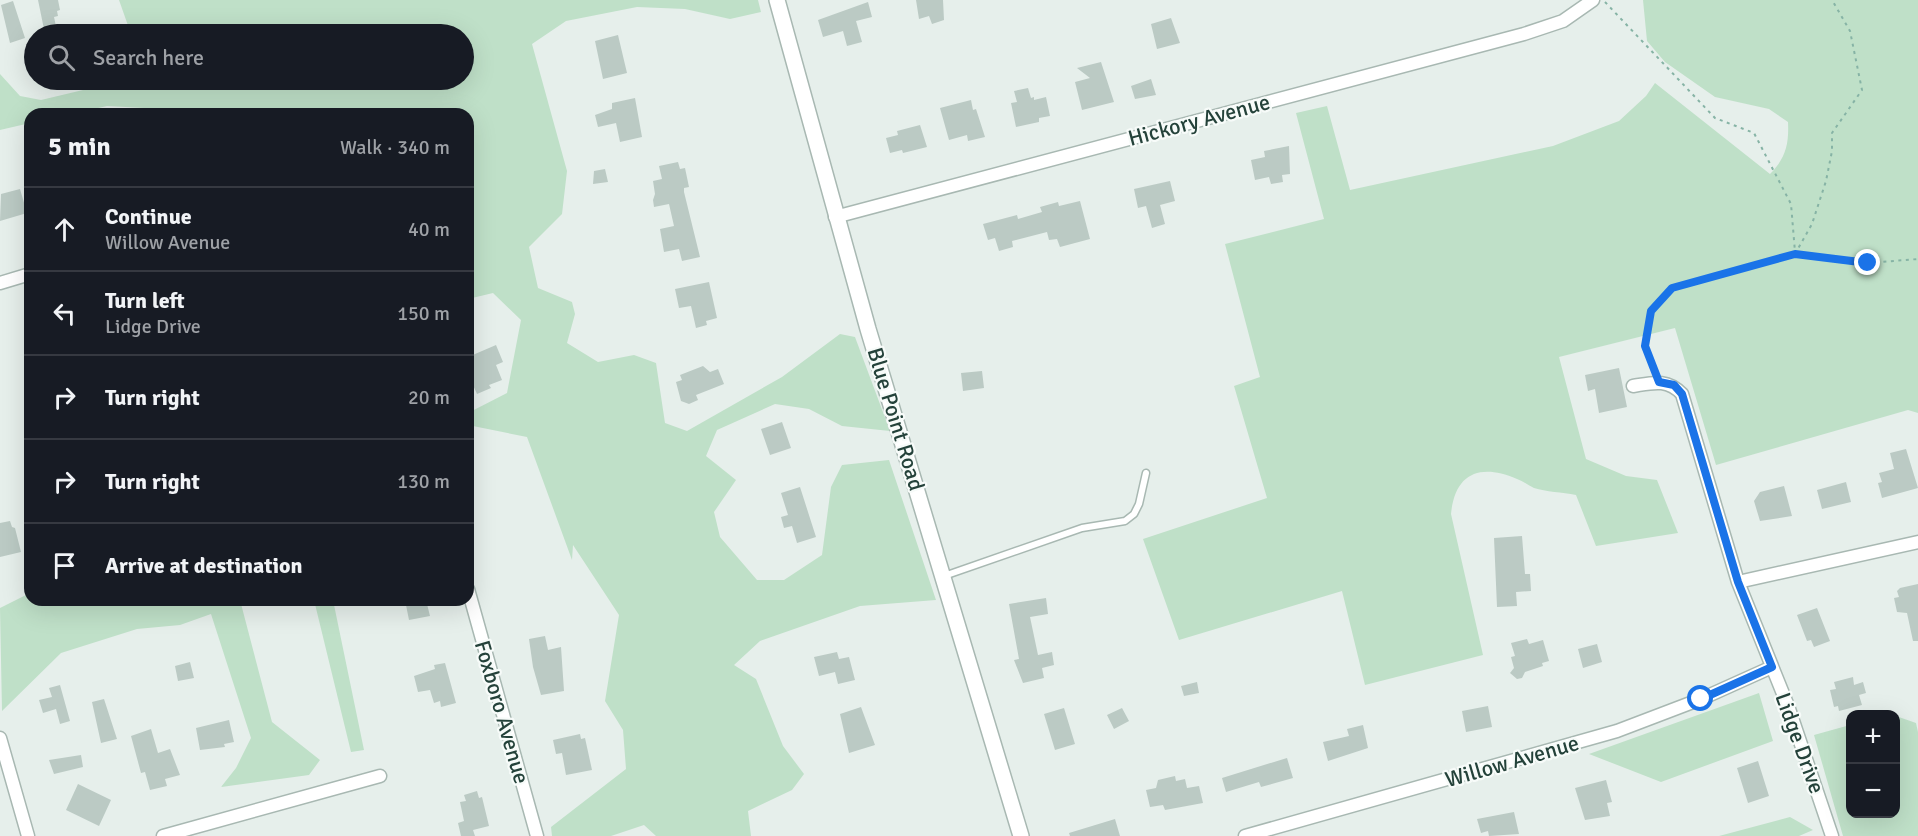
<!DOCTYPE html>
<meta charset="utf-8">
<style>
:root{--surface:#171b24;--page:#242831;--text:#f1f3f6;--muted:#9ea1a6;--line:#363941}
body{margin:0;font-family:Signika,sans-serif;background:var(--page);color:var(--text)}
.controls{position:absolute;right:18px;bottom:18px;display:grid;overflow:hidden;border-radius:12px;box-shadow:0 6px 24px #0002}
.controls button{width:54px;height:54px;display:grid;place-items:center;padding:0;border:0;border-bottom:2px solid var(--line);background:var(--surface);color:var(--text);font:30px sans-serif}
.stop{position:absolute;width:18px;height:18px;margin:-14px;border:4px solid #1a73e8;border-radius:50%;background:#fff}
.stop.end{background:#1a73e8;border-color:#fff;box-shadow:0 2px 6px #0008}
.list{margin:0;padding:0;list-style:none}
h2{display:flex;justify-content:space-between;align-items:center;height:78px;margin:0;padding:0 24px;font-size:26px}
h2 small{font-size:20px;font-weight:400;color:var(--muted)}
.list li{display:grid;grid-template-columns:39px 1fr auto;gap:18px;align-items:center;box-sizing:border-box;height:84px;padding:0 24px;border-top:2px solid var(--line)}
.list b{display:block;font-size:22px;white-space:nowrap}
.list p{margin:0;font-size:20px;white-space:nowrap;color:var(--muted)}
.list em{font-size:20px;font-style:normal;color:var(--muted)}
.icon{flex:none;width:33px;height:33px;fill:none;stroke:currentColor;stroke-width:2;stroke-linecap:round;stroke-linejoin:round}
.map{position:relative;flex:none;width:1918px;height:836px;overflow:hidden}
.search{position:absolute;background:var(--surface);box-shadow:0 6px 24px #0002;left:24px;top:24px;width:450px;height:66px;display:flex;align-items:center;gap:15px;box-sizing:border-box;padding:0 21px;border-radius:33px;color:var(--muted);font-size:22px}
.panel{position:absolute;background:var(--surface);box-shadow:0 6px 24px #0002;left:24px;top:108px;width:450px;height:498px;border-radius:18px}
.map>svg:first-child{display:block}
.green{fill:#bfe0c8}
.building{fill:#bbcac4}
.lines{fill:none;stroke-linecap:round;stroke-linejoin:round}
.service-casing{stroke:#a8b8b2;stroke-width:9}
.minor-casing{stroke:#a8b8b2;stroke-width:15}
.tertiary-casing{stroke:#a8b8b2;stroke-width:18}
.path{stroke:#86b3a5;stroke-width:2;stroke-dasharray:3 4.5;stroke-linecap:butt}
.service{stroke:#fff;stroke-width:6}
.minor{stroke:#fff;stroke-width:12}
.tertiary{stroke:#fff;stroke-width:15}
.route{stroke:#1a73e8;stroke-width:8}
.labels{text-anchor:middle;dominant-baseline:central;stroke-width:4.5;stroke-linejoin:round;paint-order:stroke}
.street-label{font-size:22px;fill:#24423a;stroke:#f7fbf9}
</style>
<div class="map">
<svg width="1918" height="836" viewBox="0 0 1918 836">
<rect width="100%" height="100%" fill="#e6efeb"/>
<path class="green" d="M119,0h639l3,12 -31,7 -45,-10 -48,-2 -71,14 -34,23 35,127 -5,43 -33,33 9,41 34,14 3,12 -8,29 31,19 36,-7 22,8 9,60 22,8 95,-54 58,-43 15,3 35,94 -48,-5 -33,-17 -34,-5 -58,26 -11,26 30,24 -22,32 6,25 37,43h27l38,-25 9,-68 11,-22 47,-5 47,140 -76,6 -100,35 -26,24 22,14 27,67 21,28 -12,16 -44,21 3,25h-95l-12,-11 -33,11h-59l-1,-9 75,-58 -3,-39 -18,-29 14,-86 -46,-70 -1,15 -45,-123 -59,-12v-12l39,-20 14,-73 -28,-27 -25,6v-185h-320l-4,-6 -37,-2 -35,8h-42v9l-30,7v-56l20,22 21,4 84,-20h339v-46h-333z
M1643,0h275v413l-10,-3 -192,55 -41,-137 -116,29 27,102 40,17 31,4 21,53 -82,13 -20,-51c-14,-3 -30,-3 -42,-7 -6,-3 -11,-7 -17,-9 -37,-16 -62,-6 -66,35l32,141 -118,30 -23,-94 -163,49 -36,-101 124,-41 -33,-112 26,-9 -35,-133 99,-25 -28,-106 31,-7 23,84 203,-44 66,-25 27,-25 9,-13 115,91c16,-16 19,-30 18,-52l-19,-13 -54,-12 -50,-35 -18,-21z
M30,593v7h210l32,122 48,38 -11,15 -88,12 15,-19 15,-30 -40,-124 -31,11 -43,4 -76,24 -59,58 -2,-103z
M314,600h19l31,150 -13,2z
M1759,693l14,48 -112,41 -72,-28z
M1896,716l20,7 2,9v104h-75l-29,-101 36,-10v89h46z
M1790,817l23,13 -14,6h-80z"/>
<path class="building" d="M38,0h20l2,10 -3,1 1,5 -4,1 3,14 -12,3z
M916,0h27l1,20 -12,4 -3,-8 -10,3z
M13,1l12,37 -15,5 -9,-38z
M868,2l4,15 -16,4 6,21 -15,4 -4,-15 -20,6 -5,-17z
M1171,18l9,25 -23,6 -6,-25z
M618,35l9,38 -24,6 -8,-38z
M1101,62l13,40 -32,8 -7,-28 15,-4 -13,-10z
M1151,79l5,16 -21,4 -4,-13z
M1028,88l3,10 3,-1v3l12,-3 4,19 -11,2v4l-23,5 -5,-24 6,-1 -3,-11z
M635,98l7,39 -22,5 -4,-19 -18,4 -3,-12 17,-6v-6z
M971,100l2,10 3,-1 9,28 -17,4 -1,-6 -18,5 -9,-32z
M920,125l7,22 -24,6 -1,-3 -12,3 -4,-15 12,-3 -1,-4z
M1289,146l1,28 -8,1 1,7 -12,2 -2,-7 -14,3 -4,-20 14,-3 -1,-6z
M678,162l2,7 5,-1 4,19 -5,1v4l16,65 -18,4 -3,-12 -15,3 -4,-23 14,-3 -5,-22 -15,3 -1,-7 2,-6 -2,-13 9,-2 -3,-13z
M605,169l3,13 -15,2 1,-13z
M1170,181l5,20 -15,4 5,19 -13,4 -6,-22 -8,2 -4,-19z
M20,189l7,24 -27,8 1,-27z
M1080,201l10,38 -30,8 -3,-8 -8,1 -2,-8 -35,9 1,6 -14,4 -4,-13 -7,2 -5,-16 34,-9 1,4 24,-7 -2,-5 18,-5 1,4z
M709,282l8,36 -11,3 1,4 -11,3 -5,-22 -12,2 -4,-19z
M496,345l7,17 -7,3 6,15 -13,5 2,3 -14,6 -9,-20v-17z
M703,366l7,6 8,-3 6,15 -28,11 2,5 -9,4 -8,-3 -5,-19 6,-2 -2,-5z
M1619,368l8,39 -28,6 -4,-24 -7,2 -3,-16z
M982,371l2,17 -21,3 -2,-18z
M782,422l9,26 -21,7 -9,-26z
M1906,449l12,39 -36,10 -4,-15 4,-1 -3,-9 15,-4 -4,-16z
M1846,482l5,20 -29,7 -5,-19z
M1784,486l8,30 -32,5 -6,-20 6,-9z
M800,487l16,50 -19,6 -5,-17 -8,2 -3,-11 7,-2 -7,-22z
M10,521l2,6 3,1 6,24 -21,5v-34z
M1522,536l3,38h5l1,17 -15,1 1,14 -20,1 -3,-69z
M1918,584v57h-5l-6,-28 -10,-1 -3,-14 5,-1 -2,-6 3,-3z
M1046,598l2,16 -18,3 8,38 14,-3 2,13 -12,3 2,10 -21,5 -9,-23 5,-1 -10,-55z
M405,600h21l4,16 -21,4z
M1817,608l13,33 -16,6 -3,-7 -4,1 -10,-26z
M545,636l3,14 13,-3 3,44 -23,4 -8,-28 -4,-28z
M1527,639l2,5 14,-4 6,21 -7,2 1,3 -18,6 -3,6 -5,1 -7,-6 4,-5 -3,-11 4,-1 -4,-13z
M1597,644l5,18 -19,6 -5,-19z
M837,652l2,7 10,-2 6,23 -17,4 -3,-12 -16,4 -5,-19z
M190,662l4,16 -16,3 -3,-15z
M445,663l11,40 -15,4 -1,-6 -6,2 -4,-13 -12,2 -4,-16 21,-7 -1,-4z
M1853,677l1,8 9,-3 3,11 -7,2 3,10 -23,6 -1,-5 -4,1 -4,-17 6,-1 -2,-7z
M1197,682l2,11 -15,3 -3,-10z
M60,685l10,36 -10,3 -4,-15 -13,4 -4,-13 13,-3 -3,-9z
M104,699l13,40 -16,4 -9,-41z
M1488,706l4,21 -26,5 -4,-21z
M861,707l14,38 -26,8 -9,-39z
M1064,708l11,36 -20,6 -11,-36z
M1122,708l7,13 -15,8 -7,-14z
M229,720l5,22 -10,2 1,3 -25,3 -4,-22z
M1363,725l5,23 -40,13 -5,-19 26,-6 -2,-7z
M151,729l7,24 12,-4 10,26 -15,4 2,7 -17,4 -5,-18 -4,1 -10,-37z
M580,734l1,5 4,-1 7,32 -26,5 -4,-22 -6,1 -3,-14z
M81,755l2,12 -29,7 -5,-14z
M1287,758l6,20 -32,9 -2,-5 -33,10 -4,-14z
M1758,761l11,35 -21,7 -11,-35z
M1175,776l1,5 9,-2 2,9 12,-2 4,17 -38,7 -2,-5 -13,2 -4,-17 10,-2 2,-8z
M1606,780l6,22 -5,1 3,13 -25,4 -10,-32z
M78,784l33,16 -12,26 -33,-16z
M477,791l2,7 3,-1 7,29 -16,4 2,6h-14l-3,-13 6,-2 -4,-19 6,-1 -2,-6z
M1514,812l5,22 -30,2 -1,-5 -7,2 -4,-14z
M1115,819l5,17h-50l-1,-3z"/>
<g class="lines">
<g class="service-casing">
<path id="service" d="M944,576l138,-48 43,-7 9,-7 5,-10 7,-31"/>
</g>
<g class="minor-casing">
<path id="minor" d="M835,217l689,-183 39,-13 30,-21
M0,283l30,-9
M1633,386c19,-3 34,-8 49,8l56,188 50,124 44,130
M1738,582l180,-40
M468,589l69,247
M0,738l28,98
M163,836l217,-60
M1245,836l372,-105 84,-32 71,-32"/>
</g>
<g class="tertiary-casing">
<path id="tertiary" d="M777,0l91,329 153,507"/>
</g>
<path class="path" d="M1605,2l110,116 39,15 37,71 4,48
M1795,254l17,-30 14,-43 6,-30v-18l30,-43 -12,-59 -18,-31
M1654,369l-9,-23 6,-35 21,-22 123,-35 73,9 50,-4"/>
<use href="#service" class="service"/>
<use href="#minor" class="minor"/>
<use href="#tertiary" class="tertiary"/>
</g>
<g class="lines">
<path class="route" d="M1701,699l71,-32 -34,-85 -56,-188 -8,-9 -15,-3 -14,-36 6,-35 21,-23 123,-34 73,9"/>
</g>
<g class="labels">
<g class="street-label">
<text transform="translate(1199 120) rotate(-15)">Hickory Avenue</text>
<text transform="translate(896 419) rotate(73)">Blue Point Road</text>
<text transform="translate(502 712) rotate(74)">Foxboro Avenue</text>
<text transform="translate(1800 743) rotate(70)">Lidge Drive</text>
<text transform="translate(1512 761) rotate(-16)">Willow Avenue</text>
</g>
</g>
</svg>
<div class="controls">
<button>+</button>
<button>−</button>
</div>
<div class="stop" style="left:1701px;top:699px"></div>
<div class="stop end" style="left:1868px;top:263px"></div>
<div class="search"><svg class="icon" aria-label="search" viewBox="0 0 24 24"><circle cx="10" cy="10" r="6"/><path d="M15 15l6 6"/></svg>Search here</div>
<section class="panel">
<h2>5 min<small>Walk · 340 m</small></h2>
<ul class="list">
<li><svg class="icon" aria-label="ahead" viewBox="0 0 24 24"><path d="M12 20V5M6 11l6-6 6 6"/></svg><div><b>Continue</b><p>Willow Avenue</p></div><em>40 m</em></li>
<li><svg class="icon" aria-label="left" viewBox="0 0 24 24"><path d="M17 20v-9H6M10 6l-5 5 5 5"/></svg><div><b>Turn left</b><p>Lidge Drive</p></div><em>150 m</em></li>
<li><svg class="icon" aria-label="right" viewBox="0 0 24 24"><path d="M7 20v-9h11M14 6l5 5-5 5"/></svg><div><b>Turn right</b></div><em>20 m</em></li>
<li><svg class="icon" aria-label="right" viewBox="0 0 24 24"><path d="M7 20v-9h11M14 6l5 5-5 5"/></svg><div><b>Turn right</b></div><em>130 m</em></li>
<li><svg class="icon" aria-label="arrive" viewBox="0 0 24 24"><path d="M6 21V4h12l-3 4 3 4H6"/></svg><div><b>Arrive at destination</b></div></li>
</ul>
</section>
</div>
